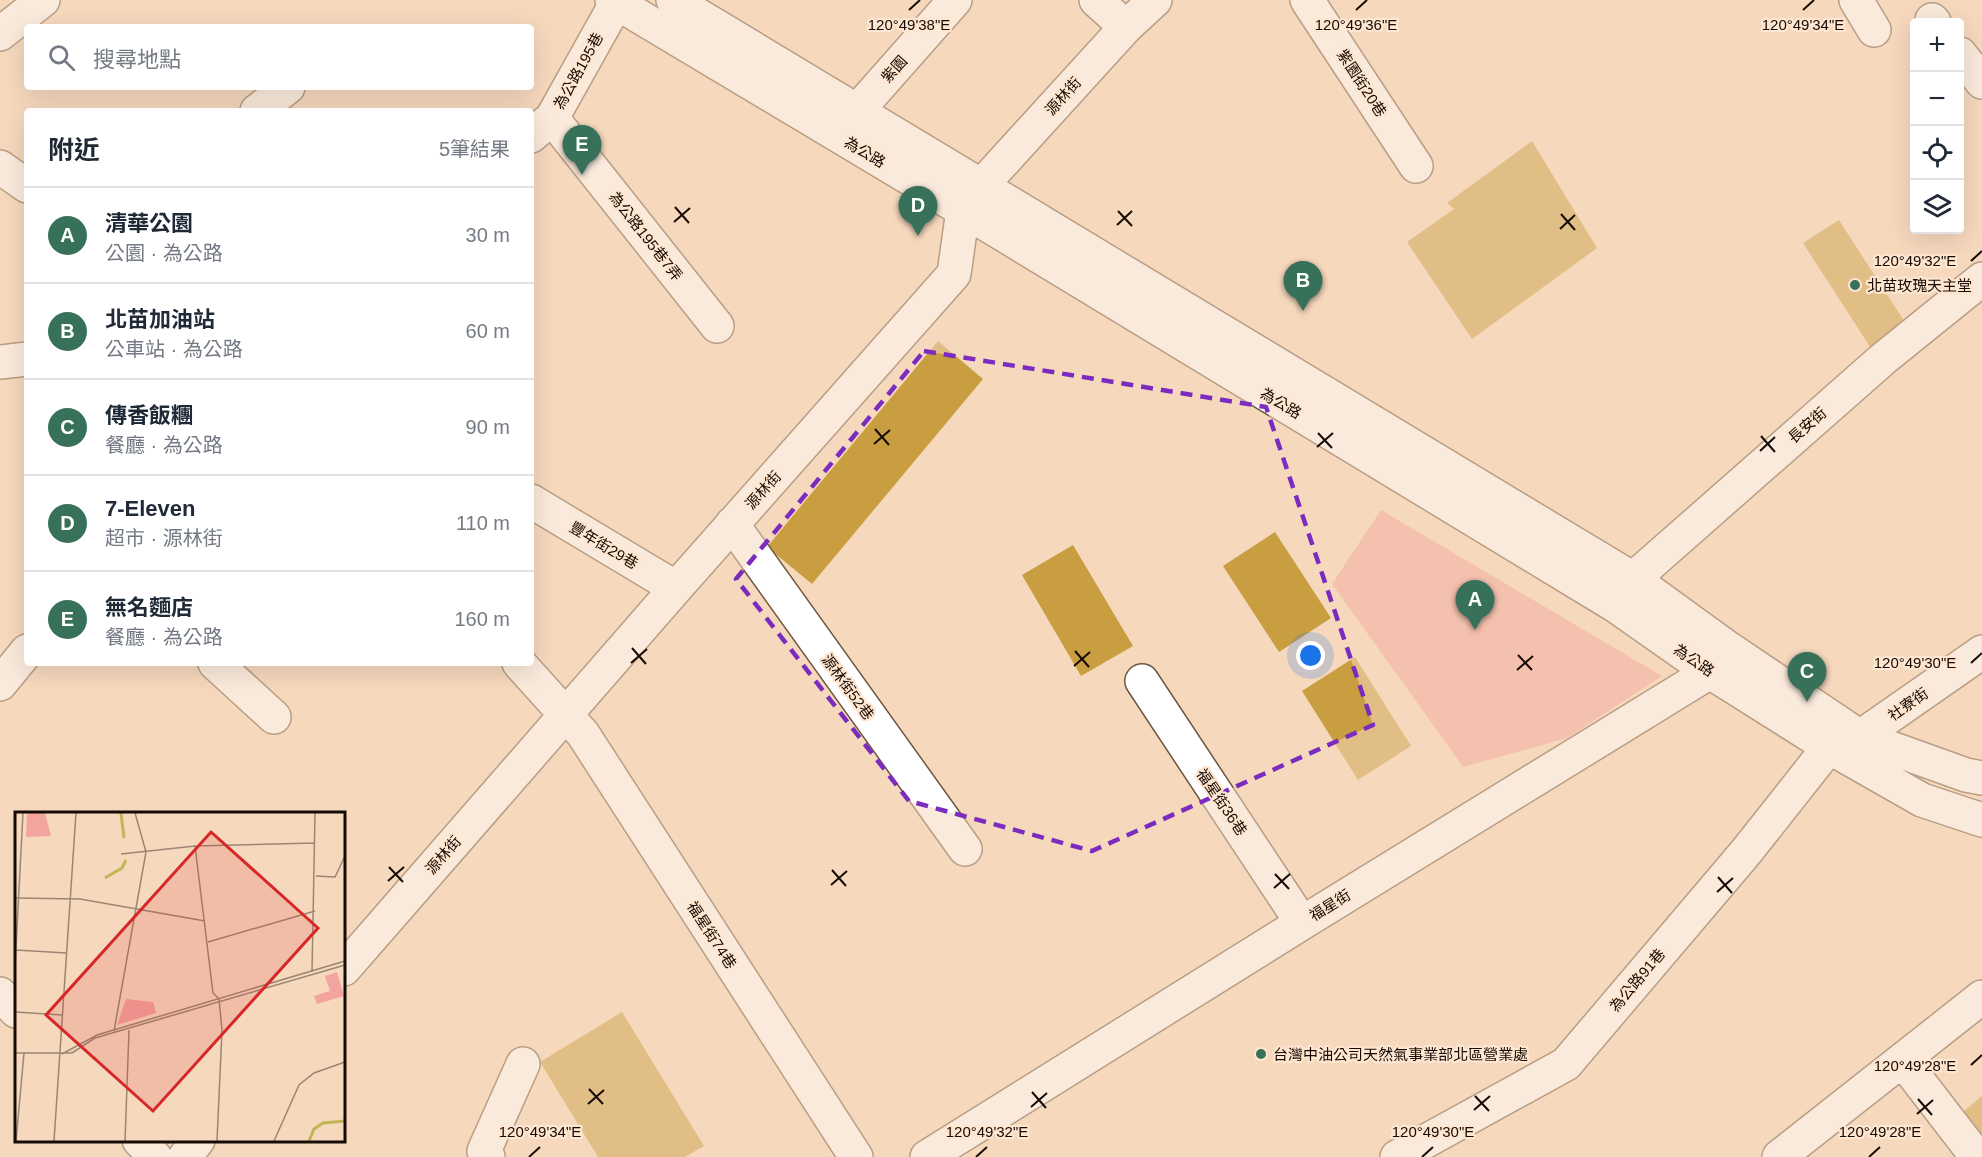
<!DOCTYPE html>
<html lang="zh-TW">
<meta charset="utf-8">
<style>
:root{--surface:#fff;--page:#f6f6f7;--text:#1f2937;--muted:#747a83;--line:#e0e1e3;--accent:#377159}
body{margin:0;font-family:Helvetica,"Noto Sans TC",sans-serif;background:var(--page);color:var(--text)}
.controls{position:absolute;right:18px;top:18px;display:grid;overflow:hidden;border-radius:6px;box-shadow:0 6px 24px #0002}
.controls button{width:54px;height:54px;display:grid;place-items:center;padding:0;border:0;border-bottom:2px solid var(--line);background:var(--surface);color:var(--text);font:30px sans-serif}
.you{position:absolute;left:1311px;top:656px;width:21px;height:21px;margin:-15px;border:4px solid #fff;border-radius:50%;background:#1a73e8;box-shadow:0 0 0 9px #1a73e833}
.badge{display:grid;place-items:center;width:39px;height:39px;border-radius:50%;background:var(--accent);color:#fff;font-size:20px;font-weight:700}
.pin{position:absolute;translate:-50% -50px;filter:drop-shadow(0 2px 3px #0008)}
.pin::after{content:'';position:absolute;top:32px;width:21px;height:18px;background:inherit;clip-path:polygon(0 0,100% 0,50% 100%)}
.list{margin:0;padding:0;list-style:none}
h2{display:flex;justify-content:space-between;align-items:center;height:78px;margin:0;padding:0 24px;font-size:26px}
h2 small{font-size:20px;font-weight:400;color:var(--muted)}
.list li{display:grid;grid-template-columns:39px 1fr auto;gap:18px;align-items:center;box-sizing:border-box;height:96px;padding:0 24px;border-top:2px solid var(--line)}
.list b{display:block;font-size:22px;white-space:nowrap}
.list p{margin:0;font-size:20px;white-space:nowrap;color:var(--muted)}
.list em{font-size:20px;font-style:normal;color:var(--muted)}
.icon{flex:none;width:33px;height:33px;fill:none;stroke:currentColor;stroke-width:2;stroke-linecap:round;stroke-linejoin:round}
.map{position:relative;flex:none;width:1982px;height:1157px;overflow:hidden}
.search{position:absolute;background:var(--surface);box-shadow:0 6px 24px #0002;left:24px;top:24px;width:510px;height:66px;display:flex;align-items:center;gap:15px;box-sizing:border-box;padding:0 21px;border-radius:6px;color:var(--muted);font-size:22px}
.panel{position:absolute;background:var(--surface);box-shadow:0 6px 24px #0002;left:24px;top:108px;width:510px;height:558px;border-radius:6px}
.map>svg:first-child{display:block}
.green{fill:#f3a49e}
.building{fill:#c89e41}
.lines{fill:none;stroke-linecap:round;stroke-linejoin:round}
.minor-casing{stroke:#6f563e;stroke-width:36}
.minor{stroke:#fff;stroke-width:33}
.marked{fill:none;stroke:#7b2cbf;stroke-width:4.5;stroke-dasharray:12 8;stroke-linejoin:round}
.ticks{fill:none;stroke:#150b04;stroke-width:2}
.poi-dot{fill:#377159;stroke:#ffe6d1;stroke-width:2}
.labels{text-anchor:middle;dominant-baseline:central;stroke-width:4.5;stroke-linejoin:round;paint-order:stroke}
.street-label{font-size:15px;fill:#150b04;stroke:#ffe6d1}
.poi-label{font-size:15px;fill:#150b04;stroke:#ffe6d1;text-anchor:start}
.inset-river{fill:none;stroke:#bfb756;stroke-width:3}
.inset-road{fill:none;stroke:#9c8673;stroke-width:1.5}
.view{fill:#d62828;fill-opacity:0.15;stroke:#d62828;stroke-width:3}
.inset-edge{fill:none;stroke:#150b04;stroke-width:3}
.ticks-label{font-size:15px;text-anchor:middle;fill:#150b04;stroke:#ffe6d1;stroke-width:4.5;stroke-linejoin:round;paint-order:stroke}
</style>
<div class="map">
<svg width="1982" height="1157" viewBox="0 0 1982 1157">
<rect width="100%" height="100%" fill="#f6d8bd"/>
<path class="green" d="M1381,510l281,166 -95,62 -104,29 -131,-183z"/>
<path class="building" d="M1532,141l65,107 -125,91 -65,-97 47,-33 -7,-6z
M1839,220l69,107 -36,23 -69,-107z
M938,341l45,38 -171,205 -45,-37z
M1275,532l56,86 -52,34 -56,-86z
M1073,545l60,101 -52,30 -59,-101z
M1355,657l56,89 -53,34 -56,-89z
M622,1012l82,134 -19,11h-87l-58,-95z
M1982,1096v45l-22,-27z"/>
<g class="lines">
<g class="minor-casing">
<path id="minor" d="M612,0l351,210 653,396 94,66 119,75 93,53 60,20
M673,0l960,579 95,69 132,89 106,38 16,3
M1096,0l30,27
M1307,0l109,166
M1856,0l18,30
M1932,20l2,2
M0,34l43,-34
M1960,54l22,28
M257,111l31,-24
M552,118l165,208
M844,131l12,-19 99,-112
M531,136l21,-18 66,-118
M0,167l27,19
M0,362l27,-3
M531,501l145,87
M732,524l233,325
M1622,597l11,-18 250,-220 99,-80
M215,663l59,54
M519,663l64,71 273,423
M1142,681l160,242
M0,684l27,-33
M1845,742l15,-5 122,-85
M344,969l332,-381 278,-314 9,-64 19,-25 144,-158 29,-27
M0,994l16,17
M1903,1061l74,96
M139,1140l16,17
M185,1157l13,-17
M488,1157l-4,-6 39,-87
M927,1157l375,-234 408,-251 11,-16
M1397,1157l169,-93 180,-212 83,-105
M1779,1157l203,-160"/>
</g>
<use href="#minor" class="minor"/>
</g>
<path d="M0 0H1982V1157H0ZM924,351l342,56 107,318 -281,126 -183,-50 -173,-222z" fill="#f6d8bd" fill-opacity=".55" fill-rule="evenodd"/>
<path class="marked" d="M924,351l342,56 107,318 -281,126 -183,-50 -173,-222z"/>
<path class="ticks" d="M909,10l11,-10M1356,10l11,-10M1803,10l11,-10M675,207l14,16M1118,211l14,15M1561,214l14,16M674,222l16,-14M1117,225l15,-14M1560,229l15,-14M1971,261l11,-10M875,429l14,16M1318,433l14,15M1761,436l14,16M874,444l16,-14M1317,447l16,-14M1760,451l15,-14M632,648l14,16M1075,651l14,16M1518,655l14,15M631,663l16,-14M1971,663l11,-10M1074,666l16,-14M1517,670l16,-14M389,867l14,15M832,870l14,16M1275,874l14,15M1718,877l14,16M388,881l16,-14M831,885l16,-14M1274,888l16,-14M1717,892l16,-14M1971,1065l11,-10M589,1089l14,15M1032,1092l14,16M1475,1096l14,15M1918,1099l14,16M588,1104l16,-14M1031,1107l16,-14M1474,1110l16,-14M1917,1114l16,-14M529,1157l11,-10M976,1157l11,-10M1422,1157l11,-10M1869,1157l11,-10"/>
<g class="poi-dot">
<circle cx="1855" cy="285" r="6"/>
<circle cx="1261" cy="1054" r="6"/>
</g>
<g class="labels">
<g class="street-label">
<text transform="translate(894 69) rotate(-48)">紫園</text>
<text transform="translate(578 71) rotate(-61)">為公路195巷</text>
<text transform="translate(1362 83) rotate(57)">紫園街20巷</text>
<text transform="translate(1063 96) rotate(-48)">源林街</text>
<text transform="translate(865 152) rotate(31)">為公路</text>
<text transform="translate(646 236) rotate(52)">為公路195巷7弄</text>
<text transform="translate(1281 403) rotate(31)">為公路</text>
<text transform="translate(1807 425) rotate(-41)">長安街</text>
<text transform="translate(763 490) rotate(-48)">源林街</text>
<text transform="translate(604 545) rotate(31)">豐年街29巷</text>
<text transform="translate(1694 660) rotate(34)">為公路</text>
<text transform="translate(848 687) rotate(54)">源林街52巷</text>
<text transform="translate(1908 704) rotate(-35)">社寮街</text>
<text transform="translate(1222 802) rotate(56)">福星街36巷</text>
<text transform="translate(443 855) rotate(-49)">源林街</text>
<text transform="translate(1330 905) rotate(-32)">福星街</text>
<text transform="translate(712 935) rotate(57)">福星街74巷</text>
<text transform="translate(1637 980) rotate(-50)">為公路91巷</text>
</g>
<g class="poi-label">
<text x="1867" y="285">北苗玫瑰天主堂</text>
<text x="1273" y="1054">台灣中油公司天然氣事業部北區營業處</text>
</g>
</g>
<g transform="translate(15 812)">
<rect width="330" height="330" fill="#f6d8bd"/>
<path d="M12,1h18l6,23 -25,1zM322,160l7,24 -27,8 -3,-8 16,-5 -5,-15zM111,187l27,3 3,11 -39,12z" fill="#f3a49e"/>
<path class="inset-river" d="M106,1l3,25M90,66l17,-10 4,-8M294,329l5,-12 9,-6 22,-2"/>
<path class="inset-road" d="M180,34l18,147 6,6 3,31 -5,111M106,42l74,-8 120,-3M301,64l19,1 10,-21M0,86l65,1 125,22M193,130l107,-31M1,138l50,3M0,154l8,-153M297,160l3,-159M0,200l47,3M99,219l32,-179 -11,-39M0,241h57l23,-15 250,-73M47,242l35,-19 248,-74M1,329l8,-88M39,329l22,-328M110,329l4,-111M259,329l25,-56 15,-12 31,-11"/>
<path class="view" d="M196,20l107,96 -165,183 -107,-96z"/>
<rect width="330" height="330" class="inset-edge"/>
</g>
<g class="ticks-label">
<text x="909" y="30">120°49'38"E</text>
<text x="1356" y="30">120°49'36"E</text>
<text x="1803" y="30">120°49'34"E</text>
<text x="1915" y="266">120°49'32"E</text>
<text x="1915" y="668">120°49'30"E</text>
<text x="1915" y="1071">120°49'28"E</text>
<text x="540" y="1137">120°49'34"E</text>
<text x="987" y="1137">120°49'32"E</text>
<text x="1433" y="1137">120°49'30"E</text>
<text x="1880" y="1137">120°49'28"E</text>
</g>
</svg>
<div class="controls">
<button>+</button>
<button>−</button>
<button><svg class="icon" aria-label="locate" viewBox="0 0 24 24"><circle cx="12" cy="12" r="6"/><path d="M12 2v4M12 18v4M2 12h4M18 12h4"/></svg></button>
<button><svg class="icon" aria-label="layers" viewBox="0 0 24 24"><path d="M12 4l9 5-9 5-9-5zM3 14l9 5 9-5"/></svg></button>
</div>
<div class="you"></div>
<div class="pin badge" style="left:1475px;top:630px">A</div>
<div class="pin badge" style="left:1303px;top:311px">B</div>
<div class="pin badge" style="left:1807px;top:702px">C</div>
<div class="pin badge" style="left:918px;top:236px">D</div>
<div class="pin badge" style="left:582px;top:175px">E</div>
<div class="search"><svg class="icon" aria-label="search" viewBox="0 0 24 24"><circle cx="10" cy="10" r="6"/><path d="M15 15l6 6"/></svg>搜尋地點</div>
<section class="panel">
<h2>附近<small>5筆結果</small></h2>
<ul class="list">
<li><span class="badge">A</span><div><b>清華公園</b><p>公園 · 為公路</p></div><em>30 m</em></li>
<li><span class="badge">B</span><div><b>北苗加油站</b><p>公車站 · 為公路</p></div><em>60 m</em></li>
<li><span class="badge">C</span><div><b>傳香飯糰</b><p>餐廳 · 為公路</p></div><em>90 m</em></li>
<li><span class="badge">D</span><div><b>7-Eleven</b><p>超市 · 源林街</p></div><em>110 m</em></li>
<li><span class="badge">E</span><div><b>無名麵店</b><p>餐廳 · 為公路</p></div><em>160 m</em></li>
</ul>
</section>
</div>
